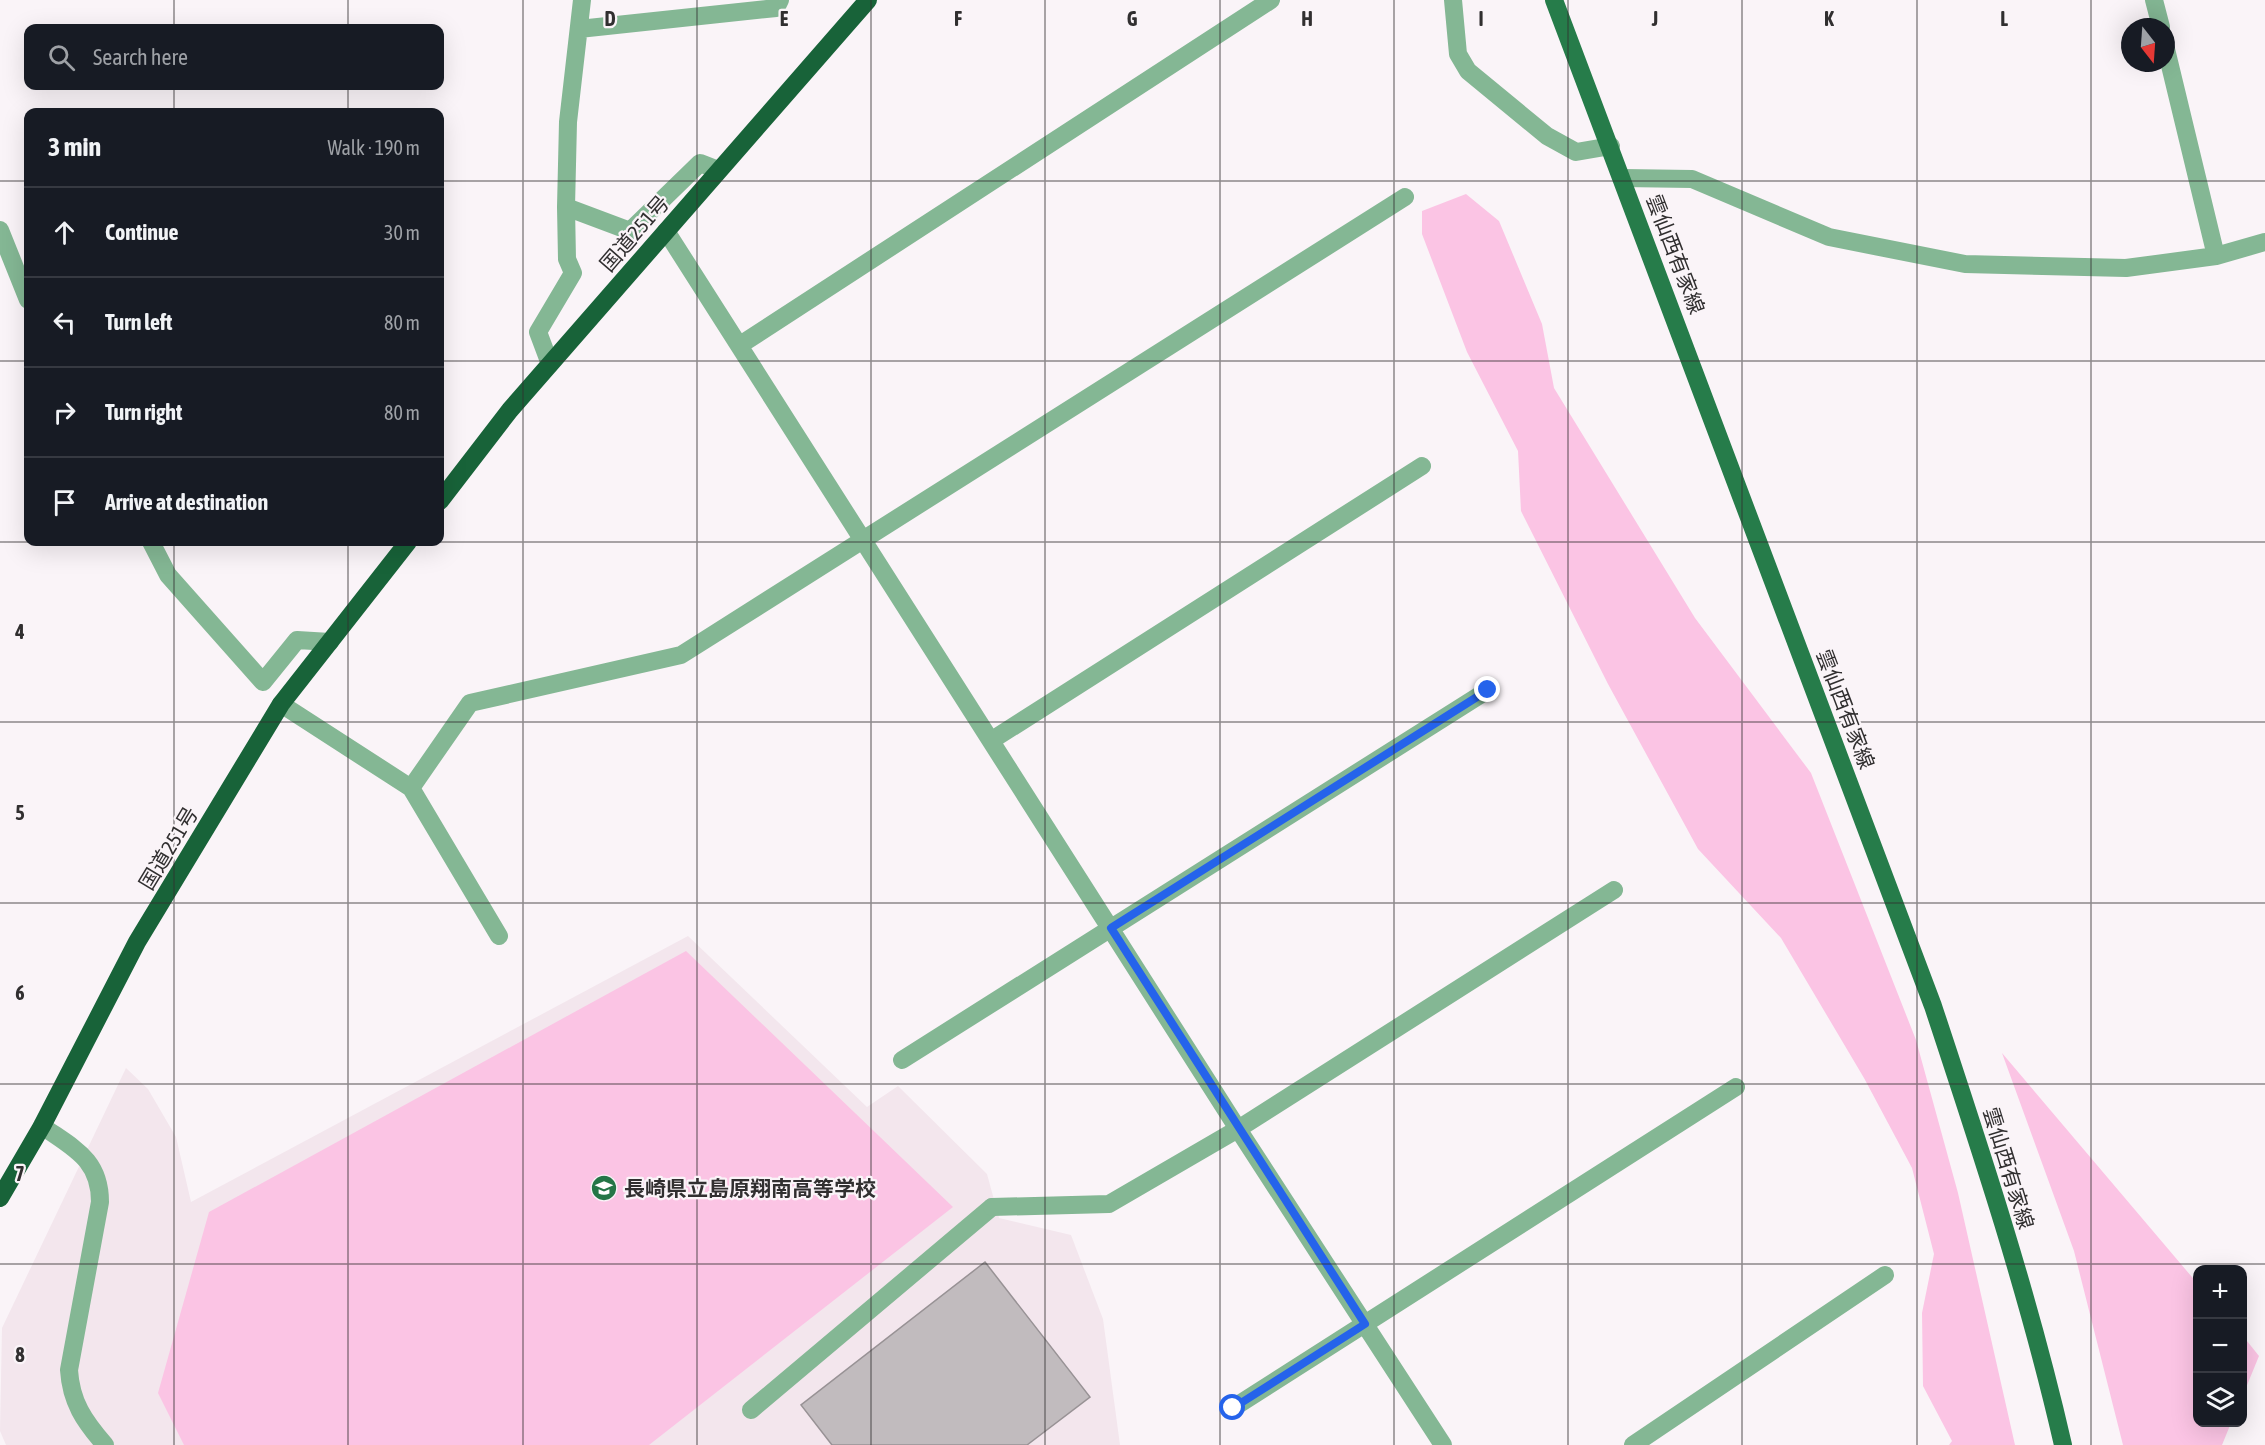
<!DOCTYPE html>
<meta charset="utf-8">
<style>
:root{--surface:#171b24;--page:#242831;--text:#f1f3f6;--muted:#9ea1a6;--line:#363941}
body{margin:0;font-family:"Asap Condensed","Noto Sans JP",sans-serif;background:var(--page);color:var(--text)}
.controls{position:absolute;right:18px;bottom:18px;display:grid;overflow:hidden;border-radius:12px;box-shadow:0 6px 24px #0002}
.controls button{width:54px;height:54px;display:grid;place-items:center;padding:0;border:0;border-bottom:2px solid var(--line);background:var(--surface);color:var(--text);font:30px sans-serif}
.compass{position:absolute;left:2121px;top:18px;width:54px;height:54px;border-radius:50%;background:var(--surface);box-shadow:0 6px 24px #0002;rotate:163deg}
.stop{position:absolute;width:18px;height:18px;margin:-14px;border:4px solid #2563eb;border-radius:50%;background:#fff}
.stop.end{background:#2563eb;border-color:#fff;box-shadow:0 2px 6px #0008}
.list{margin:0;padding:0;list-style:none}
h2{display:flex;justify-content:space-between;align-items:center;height:78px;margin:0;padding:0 24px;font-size:26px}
h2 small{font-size:20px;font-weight:400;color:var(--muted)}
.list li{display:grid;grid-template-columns:39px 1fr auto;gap:18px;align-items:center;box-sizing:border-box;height:90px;padding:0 24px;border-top:2px solid var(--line)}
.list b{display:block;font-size:22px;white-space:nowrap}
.list em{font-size:20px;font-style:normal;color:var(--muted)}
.icon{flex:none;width:33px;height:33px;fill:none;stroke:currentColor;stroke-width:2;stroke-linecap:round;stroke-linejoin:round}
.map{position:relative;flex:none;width:2265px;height:1445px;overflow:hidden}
.search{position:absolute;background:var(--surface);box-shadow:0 6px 24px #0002;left:24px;top:24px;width:420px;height:66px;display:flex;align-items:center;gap:15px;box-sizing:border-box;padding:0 21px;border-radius:12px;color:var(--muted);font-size:22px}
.panel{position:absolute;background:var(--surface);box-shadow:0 6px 24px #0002;left:24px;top:108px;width:420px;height:438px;border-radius:12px}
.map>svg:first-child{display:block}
.built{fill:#f3e6ed}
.green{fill:#fbc4e4}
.building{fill:#c1bbbe;stroke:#989295;stroke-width:1.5}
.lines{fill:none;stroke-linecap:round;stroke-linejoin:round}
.lane{stroke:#84b794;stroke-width:18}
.street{stroke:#84b794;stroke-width:18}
.primary{stroke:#267c4a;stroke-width:18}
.highway{stroke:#186339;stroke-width:18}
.route{stroke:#2563eb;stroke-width:8}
.grid{fill:none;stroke:#312f30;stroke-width:1.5;stroke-opacity:0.55}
.labels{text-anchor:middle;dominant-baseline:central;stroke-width:4.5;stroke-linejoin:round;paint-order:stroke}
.street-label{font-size:21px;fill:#312f30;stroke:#faf4f8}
.poi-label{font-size:21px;font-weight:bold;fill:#312f30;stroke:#faf4f8;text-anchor:start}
.grid-label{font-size:20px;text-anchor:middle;font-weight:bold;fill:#312f30;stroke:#faf4f8;stroke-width:4.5;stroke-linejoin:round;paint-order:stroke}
</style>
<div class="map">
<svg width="2265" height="1445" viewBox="0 0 2265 1445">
<rect width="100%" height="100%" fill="#faf4f8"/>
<path class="built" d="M688,936l179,171 31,-21 89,88 12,44 72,17 32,84 17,126h-1114l-6,-14 2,-103 124,-260 22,21 28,48 15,65z"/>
<path class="green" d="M1466,194l33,27 43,103 12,64 141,230 116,155 105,267 42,153 57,252h-66l3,-4 -29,-55 -1,-73 12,-59 -22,-86 -48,-90 -83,-140 -83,-89 -90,-165 -87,-173 -3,-60 -51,-99 -45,-118v-23z
M686,951l267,256 -304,238h-465l-26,-52 51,-181z
M2002,1053l195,230 1,139 33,1 -9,22h-99l-49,-194z
M2243,1336l16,20 -16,39z"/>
<path class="building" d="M985,1262l105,135 -63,48h-195l-31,-40z"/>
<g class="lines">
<path class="lane" d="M579,29l197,-21 4,-8
M566,207l2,-85 14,-122
M0,230l28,70
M550,364l-12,-32 35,-59 -6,-14 -1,-52 64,24 70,-68 18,7
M151,542l17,33 95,107 34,-42 33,2
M42,1126c31,22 58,33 58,76l-31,168c2,32 15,51 36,75
M751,1410l241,-203"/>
<path class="street" d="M1453,0l5,54 10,17 79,65 29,16 35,-6
M2154,0l7,27
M2166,49l50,207
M1623,178l69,1 137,58 136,27 161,4 90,-12 49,-14
M666,231l572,898 205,316
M740,345l531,-345
M281,704l130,84 59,-85 211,-48 724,-458
M992,740l430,-274
M411,788l88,148
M902,1060l586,-370
M992,1207l117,-3 129,-75 376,-239
M1233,1408l503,-321
M1633,1445l252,-170"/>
<path class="primary" d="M1554,0l379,1006c48,145 96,290 130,439"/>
<path class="highway" d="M440,501l70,-91 358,-410
M0,1198l42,-72 95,-184 144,-238 127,-162"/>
</g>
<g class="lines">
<path class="route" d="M1233,1408l132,-84 -254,-396 377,-238"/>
</g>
<path class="grid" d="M174,0v28M348,0v28M523,0v1445M697,0v1445M871,0v1445M1045,0v1445M1220,0v1445M1394,0v1445M1568,0v1445M1742,0v1445M1917,0v1445M2091,0v1445M174,86v26M348,86v26M0,181h28M440,181h1825M0,361h28M440,361h1825M0,542h2265M174,542v903M348,542v903M0,722h2265M0,903h2265M0,1084h2265M0,1264h2265"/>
<defs>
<g id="school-disc" transform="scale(1.35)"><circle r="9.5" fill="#257647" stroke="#faf4f8"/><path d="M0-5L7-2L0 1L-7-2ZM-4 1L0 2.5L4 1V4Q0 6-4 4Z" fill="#fff"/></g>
</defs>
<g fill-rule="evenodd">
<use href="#school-disc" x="604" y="1188"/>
</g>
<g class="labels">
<g class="street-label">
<text transform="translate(634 233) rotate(-49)">国道251号</text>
<text transform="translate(1676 254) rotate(69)">雲仙西有家線</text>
<text transform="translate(1846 709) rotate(69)">雲仙西有家線</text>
<text transform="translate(168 848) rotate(-59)">国道251号</text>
<text transform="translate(2009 1168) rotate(73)">雲仙西有家線</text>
</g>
<g class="poi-label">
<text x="624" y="1188">長崎県立島原翔南高等学校</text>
</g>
</g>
<g class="grid-label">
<text x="610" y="26">D</text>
<text x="784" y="26">E</text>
<text x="958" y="26">F</text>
<text x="1132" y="26">G</text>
<text x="1307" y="26">H</text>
<text x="1481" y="26">I</text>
<text x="1655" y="26">J</text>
<text x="1829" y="26">K</text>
<text x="2004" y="26">L</text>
<text x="20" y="639">4</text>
<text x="20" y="820">5</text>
<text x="20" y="1000">6</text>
<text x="20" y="1181">7</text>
<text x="20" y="1362">8</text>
</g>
</svg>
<div class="controls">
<button>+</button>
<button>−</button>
<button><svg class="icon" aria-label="layers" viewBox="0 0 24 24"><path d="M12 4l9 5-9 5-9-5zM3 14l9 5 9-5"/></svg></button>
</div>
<svg class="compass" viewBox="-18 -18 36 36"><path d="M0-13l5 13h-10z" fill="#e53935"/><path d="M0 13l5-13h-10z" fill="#9ea1a6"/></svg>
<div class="stop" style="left:1233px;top:1408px"></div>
<div class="stop end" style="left:1488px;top:690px"></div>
<div class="search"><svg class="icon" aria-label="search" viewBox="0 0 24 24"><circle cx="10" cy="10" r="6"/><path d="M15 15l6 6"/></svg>Search here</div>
<section class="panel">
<h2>3 min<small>Walk · 190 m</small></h2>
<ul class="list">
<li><svg class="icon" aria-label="ahead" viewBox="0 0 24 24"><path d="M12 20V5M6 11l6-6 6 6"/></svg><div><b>Continue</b></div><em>30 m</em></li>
<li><svg class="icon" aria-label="left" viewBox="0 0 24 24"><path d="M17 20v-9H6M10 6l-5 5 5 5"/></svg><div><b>Turn left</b></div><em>80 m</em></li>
<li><svg class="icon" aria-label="right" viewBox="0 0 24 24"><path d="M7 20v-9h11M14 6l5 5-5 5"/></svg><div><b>Turn right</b></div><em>80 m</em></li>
<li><svg class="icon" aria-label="arrive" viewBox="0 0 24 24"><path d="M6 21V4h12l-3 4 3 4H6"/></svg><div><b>Arrive at destination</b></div></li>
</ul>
</section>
</div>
